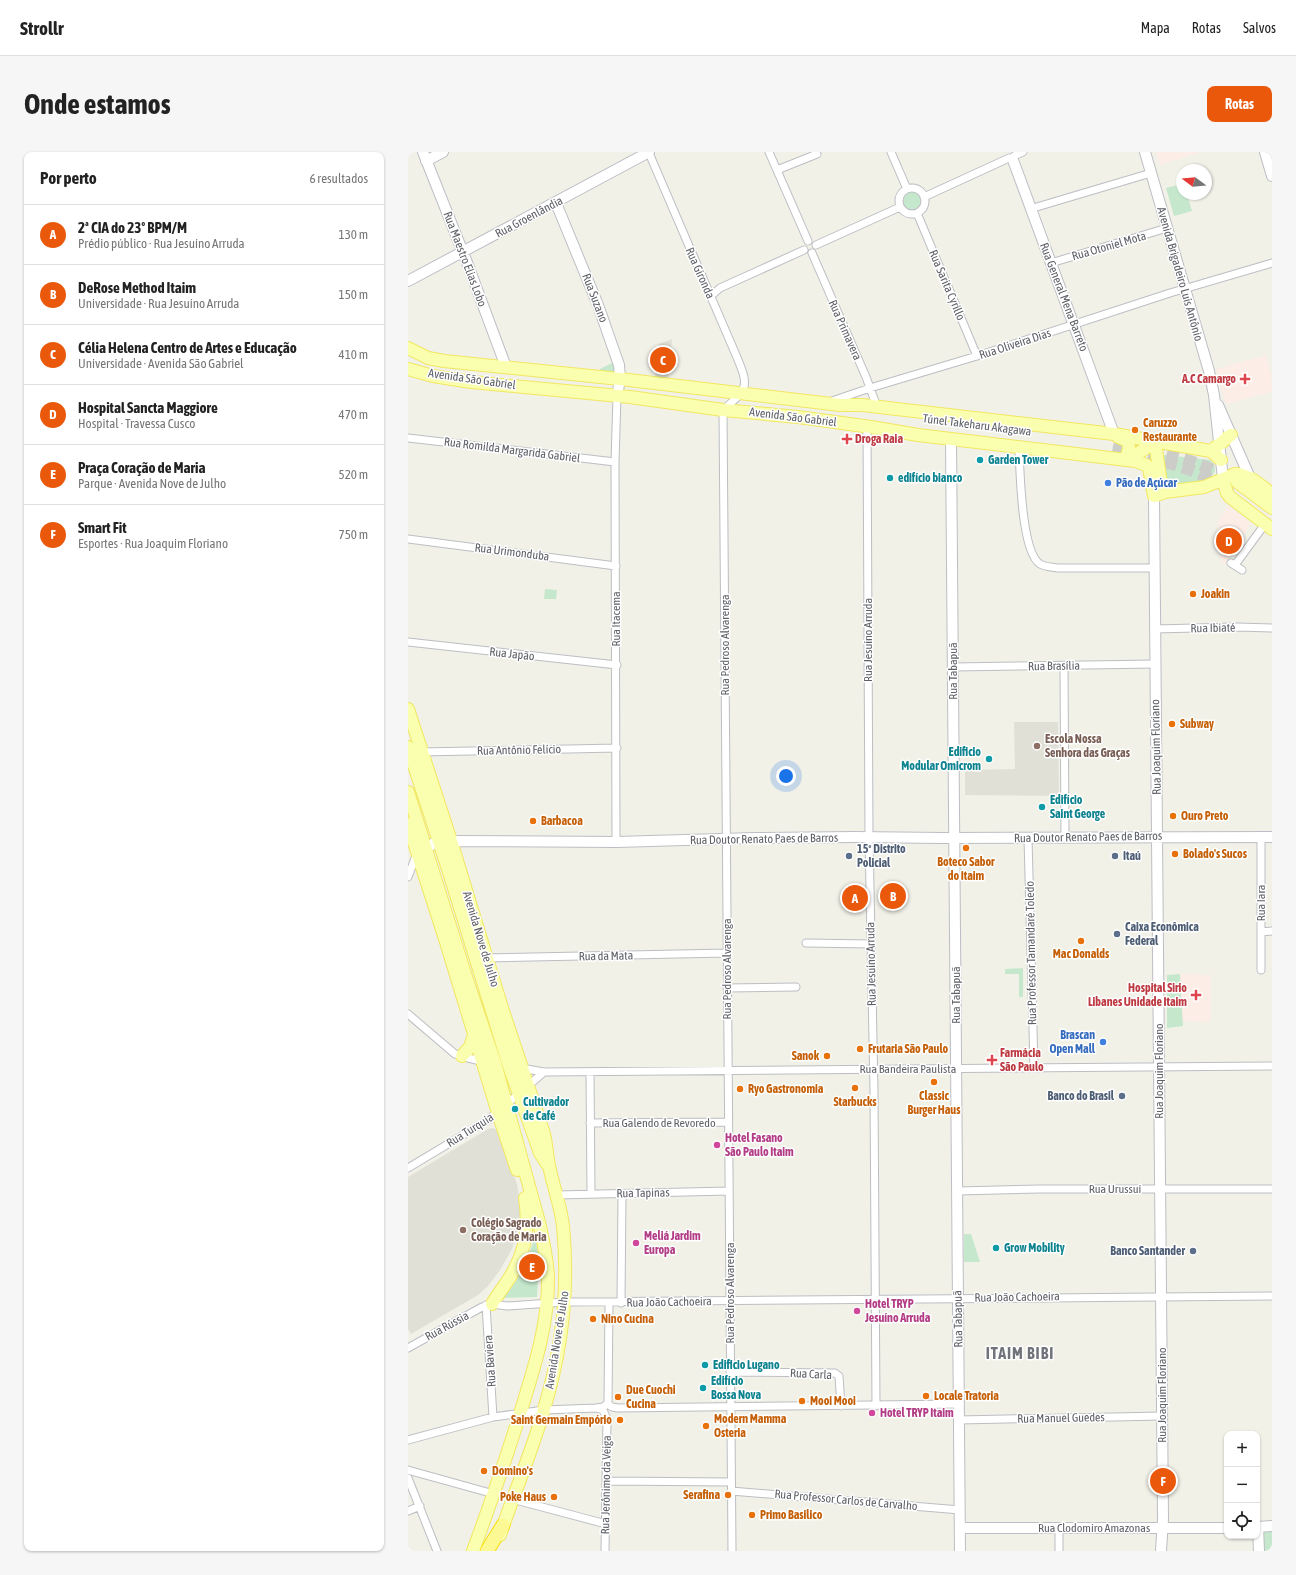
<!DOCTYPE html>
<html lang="pt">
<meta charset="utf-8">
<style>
:root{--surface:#fff;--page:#f6f6f6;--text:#222;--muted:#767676;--line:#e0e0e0;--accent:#ea580c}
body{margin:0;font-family:"Asap Condensed",sans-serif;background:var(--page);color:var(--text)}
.controls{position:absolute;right:12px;bottom:12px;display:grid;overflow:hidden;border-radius:8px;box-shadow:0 1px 3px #0004}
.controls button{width:36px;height:36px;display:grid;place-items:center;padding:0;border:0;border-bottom:1px solid var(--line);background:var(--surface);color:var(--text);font:20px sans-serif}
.compass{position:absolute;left:768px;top:12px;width:36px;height:36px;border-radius:50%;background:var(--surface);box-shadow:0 1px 3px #0004;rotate:286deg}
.you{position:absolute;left:378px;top:624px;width:14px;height:14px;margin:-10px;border:3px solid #fff;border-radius:50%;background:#1a73e8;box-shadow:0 0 0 6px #1a73e833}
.badge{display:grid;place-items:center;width:26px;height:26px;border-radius:50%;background:var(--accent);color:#fff;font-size:13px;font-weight:700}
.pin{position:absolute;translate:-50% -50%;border:2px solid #fff;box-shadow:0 1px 4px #0006}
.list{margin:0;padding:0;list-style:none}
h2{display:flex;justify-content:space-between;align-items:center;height:52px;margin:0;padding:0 16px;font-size:17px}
h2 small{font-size:13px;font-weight:400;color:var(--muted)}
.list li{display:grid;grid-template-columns:26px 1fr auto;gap:12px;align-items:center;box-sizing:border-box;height:60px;padding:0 16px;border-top:1px solid var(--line)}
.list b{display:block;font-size:15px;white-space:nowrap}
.list p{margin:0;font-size:13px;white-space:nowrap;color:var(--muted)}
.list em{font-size:13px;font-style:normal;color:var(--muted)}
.icon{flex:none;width:22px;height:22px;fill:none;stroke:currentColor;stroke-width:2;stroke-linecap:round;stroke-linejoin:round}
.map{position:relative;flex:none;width:864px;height:1399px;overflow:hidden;border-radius:8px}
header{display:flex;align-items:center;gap:24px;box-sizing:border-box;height:56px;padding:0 20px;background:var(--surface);border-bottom:1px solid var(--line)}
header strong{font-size:19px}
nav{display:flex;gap:22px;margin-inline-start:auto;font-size:14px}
.intro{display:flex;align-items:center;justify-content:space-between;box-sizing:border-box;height:96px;padding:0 24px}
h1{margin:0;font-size:28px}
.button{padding:10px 18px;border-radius:8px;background:var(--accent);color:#fff;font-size:14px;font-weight:700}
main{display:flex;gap:24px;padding:0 24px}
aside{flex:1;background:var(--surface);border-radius:8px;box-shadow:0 1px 3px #0004}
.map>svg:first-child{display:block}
.education{fill:#e1e0d6}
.medical{fill:#fcede6}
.green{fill:#c5e8cc}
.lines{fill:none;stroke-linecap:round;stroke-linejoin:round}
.primary-tunnel{stroke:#cccdc8;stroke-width:12;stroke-dasharray:12 6;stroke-linecap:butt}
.street-casing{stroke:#bcbec3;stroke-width:9}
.secondary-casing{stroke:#bdbec5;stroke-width:12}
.primary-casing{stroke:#f1e761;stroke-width:14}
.highway-casing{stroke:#f7df02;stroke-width:15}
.street{stroke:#fff;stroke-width:7}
.secondary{stroke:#fff;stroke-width:10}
.primary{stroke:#faffaf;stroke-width:12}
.highway{stroke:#fcf893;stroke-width:13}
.health-dot{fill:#e0444e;stroke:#fff;stroke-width:1.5}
.food-dot{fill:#e8710a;stroke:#fff;stroke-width:1.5}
.culture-dot{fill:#0f9aa8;stroke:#fff;stroke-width:1.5}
.shop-dot{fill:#3f7fe0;stroke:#fff;stroke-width:1.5}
.education-dot{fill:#8d6e63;stroke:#fff;stroke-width:1.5}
.service-dot{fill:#5c6f8a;stroke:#fff;stroke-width:1.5}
.hotel-dot{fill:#d1479c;stroke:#fff;stroke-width:1.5}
.labels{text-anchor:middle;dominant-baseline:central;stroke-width:3;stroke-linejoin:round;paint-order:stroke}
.street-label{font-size:12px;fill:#5f6168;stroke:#fff}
.health-label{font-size:12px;font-weight:bold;fill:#be3a42;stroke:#fff;text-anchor:end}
.food-label{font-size:12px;font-weight:bold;fill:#c56008;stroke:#fff;text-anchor:start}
.culture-label{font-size:12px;font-weight:bold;fill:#0d838f;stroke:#fff;text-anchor:start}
.shop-label{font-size:12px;font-weight:bold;fill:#366cbe;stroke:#fff;text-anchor:start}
.education-label{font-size:12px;font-weight:bold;fill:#785e54;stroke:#fff;text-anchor:start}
.service-label{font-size:12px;font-weight:bold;fill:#4e5e75;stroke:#fff;text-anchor:start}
.hotel-label{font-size:12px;font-weight:bold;fill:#b23c85;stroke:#fff;text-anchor:start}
.district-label{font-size:16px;font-weight:bold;letter-spacing:1px;fill:#70737a;stroke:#fff}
</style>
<header>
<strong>Strollr</strong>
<nav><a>Mapa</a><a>Rotas</a><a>Salvos</a></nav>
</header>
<div class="intro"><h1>Onde estamos</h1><a class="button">Rotas</a></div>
<main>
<aside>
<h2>Por perto<small>6 resultados</small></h2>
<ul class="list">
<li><span class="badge">A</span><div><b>2ª CIA do 23º BPM/M</b><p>Prédio público · Rua Jesuíno Arruda</p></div><em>130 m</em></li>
<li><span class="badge">B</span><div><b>DeRose Method Itaim</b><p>Universidade · Rua Jesuíno Arruda</p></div><em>150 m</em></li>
<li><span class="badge">C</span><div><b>Célia Helena Centro de Artes e Educação</b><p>Universidade · Avenida São Gabriel</p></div><em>410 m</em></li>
<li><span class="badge">D</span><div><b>Hospital Sancta Maggiore</b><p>Hospital · Travessa Cusco</p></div><em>470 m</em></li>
<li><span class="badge">E</span><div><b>Praça Coração de Maria</b><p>Parque · Avenida Nove de Julho</p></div><em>520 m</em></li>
<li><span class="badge">F</span><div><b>Smart Fit</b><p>Esportes · Rua Joaquim Floriano</p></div><em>750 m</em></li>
</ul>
</aside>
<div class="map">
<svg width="864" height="1399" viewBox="0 0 864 1399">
<rect width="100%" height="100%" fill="#f1f1e8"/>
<path class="education" d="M264,187l-4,40 -13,-1 4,-34z
M606,570h44l1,74 -94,-1v-25l50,-1z
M84,976l4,1 21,55 4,24 -1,14 -8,27 -12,21 -12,16 -10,9 -67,39 -3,-5v-152l80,-48z"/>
<path class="medical" d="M748,0h46l-42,13z
M858,203l6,22 -1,3 1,12 -46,12 -10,-35z
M820,354l23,17 -26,41 -5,-5 -2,-38z
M772,822l31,1v47l-29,-1z"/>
<path class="green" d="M774,32v10h5l5,17 -18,5 -8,-28z
M495 49a9 9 0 1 1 18 0a9 9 0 1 1-18 0Z
M208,209l2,17 -18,-2v-7z
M757,303l45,5c21,21 -31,30 -44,19l-3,-23z
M137,437l12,1 -1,9h-12z
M615,816v29h-4v-23h-14v-5z
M772,822l3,52 -16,2v-53z
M556,1082h7l9,28h-16z
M127,1084l4,25 -2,36 -38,1 6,-6h3c14,-17 21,-35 27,-56z
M864,1378v21h-10v-20z"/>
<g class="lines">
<path class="primary-tunnel" d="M706,290c40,9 81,16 116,37
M704,300c24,4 49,8 73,16 17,6 32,14 48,22"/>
<g class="street-casing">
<path id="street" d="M361,0l39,89
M483,0l16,37
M241,1l87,202c13,31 13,33 -13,55l9,1141
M606,4l9,-4
M369,18l40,-16
M491 49a13 13 0 1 1 26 0a13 13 0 1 1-26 0Z
M516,45l85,-39
M622,57l121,-36
M509,61l60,143
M408,93l84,-38
M404,101l54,124 11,30
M643,111l116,-35
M303,144l9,-8 84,-38
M424,249l38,-13 107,-32 193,-63 102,-30
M459,274l2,411 5,254 2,315
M0,286l207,24
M611,296c1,22 2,104 21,116 5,3 12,3 17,4h97
M0,387l208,27
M823,411l11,7
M827,413l30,-41
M746,477l83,-2 35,1
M0,490l209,23
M656,514l1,172
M545,515l202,-3
M13,600l196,-4
M620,686l6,229
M208,690l-1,-380 2,-66
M0,725l9,-24
M853,780l11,-1
M398,791l65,1
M78,806l241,-5
M853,818v-133
M319,836l69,-1
M0,862l47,40 13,4 17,4
M113,916l23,4 728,-6
M182,920l1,122
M182,971l138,-1
M0,1016l80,-48 56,-48
M549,1039l83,-2h232
M149,1043l172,-4
M213,1151l1,-109
M78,1153l7,112
M0,1196l74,-41 10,-3 15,2 58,-4 707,-6
M322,1220l105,1 4,3 2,30
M200,1252l1,-101
M188,1256l7,2 4,9 -2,132
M551,1268l203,-4
M0,1288l85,-23 51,-7 52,-2 7,-1 4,-3 5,3 6,1 341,-4
M0,1318l86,24
M0,1326l29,73
M198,1329l125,1
M323,1339l229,19
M104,1347l94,25
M0,1359l12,-5
M651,1376v23"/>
</g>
<g class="secondary-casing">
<path id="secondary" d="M15,0l45,113 38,102
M737,0l64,219 5,24 9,84
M857,0l7,24
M605,8l101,274
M18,9l17,-9
M148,51l42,102 21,60 1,14 -3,17
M0,129l241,-129
M810,253l32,73
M543,287l9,1112
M746,344l9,1023 -2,32
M18,697l8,-6 17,-2 165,1 138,-4 101,-1 88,1 329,-1
M849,1375l15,-1
M850,1375l1,24
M552,1376h267"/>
</g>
<g class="primary-casing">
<path id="primary" d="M0,196l20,10 16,3 176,18 220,26h22l252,29 91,16 6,1 20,-16
M0,217l25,7 38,6 159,15 93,13 75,7 73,10 47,8 217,26 11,4 3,3 5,28 11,-4 39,-5 31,-13c14,0 26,12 37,20
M710,285l10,4 1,7 -3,11
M747,290l6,41 4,9
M803,299l10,9
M718,307l14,-7 15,-10
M815,327l4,14 3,4 42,32
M829,330l35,26
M0,557l43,132 52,170 41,123c3,12 3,25 6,36 4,19 11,37 13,56 6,61 -1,124 -19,183 -12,43 -30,84 -44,126
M0,595l40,122 61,197 31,87 7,11
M0,640l59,188 28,83 44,159c4,18 8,35 9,54 1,44 -12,86 -25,128 -15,49 -32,98 -50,147
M0,672l38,118 52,171 19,57
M54,904l8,-9 4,-12
M84,1152c7,-12 16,-22 22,-34 13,-23 15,-47 11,-72"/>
</g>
<g class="highway-casing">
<path id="highway" d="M79,1399l16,-26"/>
</g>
<use href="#street" class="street"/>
<use href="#secondary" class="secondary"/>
<use href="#primary" class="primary"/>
<use href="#highway" class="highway"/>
</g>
<g class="health-dot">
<path d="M835 221h4v4h4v4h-4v4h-4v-4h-4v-4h4z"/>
<path d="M437 281h4v4h4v4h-4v4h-4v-4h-4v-4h4z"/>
<path d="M786 837h4v4h4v4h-4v4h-4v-4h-4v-4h4z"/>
<path d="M582 902h4v4h4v4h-4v4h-4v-4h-4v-4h4z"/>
</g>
<g class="food-dot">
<circle cx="727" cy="278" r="4"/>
<circle cx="785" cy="442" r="4"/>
<circle cx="764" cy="572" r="4"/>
<circle cx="765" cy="664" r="4"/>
<circle cx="125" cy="669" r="4"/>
<circle cx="558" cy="696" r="4"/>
<circle cx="767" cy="702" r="4"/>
<circle cx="673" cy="789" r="4"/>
<circle cx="452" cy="897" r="4"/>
<circle cx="419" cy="904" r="4"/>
<circle cx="526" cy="930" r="4"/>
<circle cx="447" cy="936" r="4"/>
<circle cx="332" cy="937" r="4"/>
<circle cx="185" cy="1167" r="4"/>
<circle cx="518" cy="1244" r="4"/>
<circle cx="210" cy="1245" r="4"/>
<circle cx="394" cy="1249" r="4"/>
<circle cx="212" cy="1268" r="4"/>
<circle cx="298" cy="1274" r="4"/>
<circle cx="76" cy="1319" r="4"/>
<circle cx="320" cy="1343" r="4"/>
<circle cx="146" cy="1345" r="4"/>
<circle cx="344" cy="1363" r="4"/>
</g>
<g class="culture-dot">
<circle cx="572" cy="308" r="4"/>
<circle cx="482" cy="326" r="4"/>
<circle cx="581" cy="607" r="4"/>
<circle cx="634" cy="655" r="4"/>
<circle cx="107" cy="957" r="4"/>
<circle cx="588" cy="1096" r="4"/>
<circle cx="297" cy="1213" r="4"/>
<circle cx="295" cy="1236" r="4"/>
</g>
<g class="shop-dot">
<circle cx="700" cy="331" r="4"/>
<circle cx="695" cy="890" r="4"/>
</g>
<g class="education-dot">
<circle cx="629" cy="594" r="4"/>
<circle cx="55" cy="1078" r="4"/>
</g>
<g class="service-dot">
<circle cx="441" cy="704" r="4"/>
<circle cx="707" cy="704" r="4"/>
<circle cx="709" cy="782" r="4"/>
<circle cx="714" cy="944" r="4"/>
<circle cx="785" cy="1099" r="4"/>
</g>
<g class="hotel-dot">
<circle cx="309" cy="993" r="4"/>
<circle cx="228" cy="1091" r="4"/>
<circle cx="449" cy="1159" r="4"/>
<circle cx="464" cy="1261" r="4"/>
</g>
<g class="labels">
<g class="street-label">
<text transform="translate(121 65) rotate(-28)">Rua Groenlândia</text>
<text transform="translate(701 94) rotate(-16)">Rua Otoniel Mota</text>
<text transform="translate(57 107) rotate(69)">Rua Maestro Elias Lobo</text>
<text transform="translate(292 121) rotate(66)">Rua Gironda</text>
<text transform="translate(772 122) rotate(74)">Avenida Brigadeiro Luís Antônio</text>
<text transform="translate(539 133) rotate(67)">Rua Sarita Cyrillo</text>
<text transform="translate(656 145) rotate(69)">Rua General Mena Barreto</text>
<text transform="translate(187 146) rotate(69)">Rua Suzano</text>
<text transform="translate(437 178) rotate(66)">Rua Primavera</text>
<text transform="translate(607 192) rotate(-18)">Rua Oliveira Dias</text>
<text transform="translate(64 227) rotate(8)">Avenida São Gabriel</text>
<text transform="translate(385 265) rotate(7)">Avenida São Gabriel</text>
<text transform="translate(569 273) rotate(7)">Túnel Takeharu Akagawa</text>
<text transform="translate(104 298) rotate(7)">Rua Romilda Margarida Gabriel</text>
<text transform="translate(104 400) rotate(7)">Rua Urimonduba</text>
<text transform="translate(208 467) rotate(-90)">Rua Itacema</text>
<text transform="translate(805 476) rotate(-1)">Rua Ibiaté</text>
<text transform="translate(460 488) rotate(-90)">Rua Jesuíno Arruda</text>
<text transform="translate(317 493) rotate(-90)">Rua Pedroso Alvarenga</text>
<text transform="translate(104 502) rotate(6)">Rua Japão</text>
<text transform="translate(646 514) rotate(-1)">Rua Brasília</text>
<text transform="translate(545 519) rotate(-90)">Rua Tabapuã</text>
<text transform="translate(748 595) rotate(-91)">Rua Joaquim Floriano</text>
<text transform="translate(111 598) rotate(-1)">Rua Antônio Felício</text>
<text transform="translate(680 685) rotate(-1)">Rua Doutor Renato Paes de Barros</text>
<text transform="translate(356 687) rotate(-1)">Rua Doutor Renato Paes de Barros</text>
<text transform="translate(853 751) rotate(-90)">Rua Iara</text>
<text transform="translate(73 787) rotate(73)">Avenida Nove de Julho</text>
<text transform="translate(623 801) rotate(-91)">Rua Professor Tamandaré Toledo</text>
<text transform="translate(198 804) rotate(-1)">Rua da Mata</text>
<text transform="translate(463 812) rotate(-91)">Rua Jesuíno Arruda</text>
<text transform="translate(319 817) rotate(-90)">Rua Pedroso Alvarenga</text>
<text transform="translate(548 843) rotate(-90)">Rua Tabapuã</text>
<text x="500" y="917">Rua Bandeira Paulista</text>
<text transform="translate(751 919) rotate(-90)">Rua Joaquim Floriano</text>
<text x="251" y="971">Rua Galendo de Revoredo</text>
<text transform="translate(62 978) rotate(-32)">Rua Turquia</text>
<text x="707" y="1037">Rua Urussuí</text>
<text transform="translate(235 1041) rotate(-1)">Rua Tapinas</text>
<text transform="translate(322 1141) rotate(-90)">Rua Pedroso Alvarenga</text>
<text transform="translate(609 1145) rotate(-1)">Rua João Cachoeira</text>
<text transform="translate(261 1150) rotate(-1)">Rua João Cachoeira</text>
<text transform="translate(550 1167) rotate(-91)">Rua Tabapuã</text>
<text transform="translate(39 1174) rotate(-29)">Rua Rússia</text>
<text transform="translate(149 1188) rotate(-81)">Avenida Nove de Julho</text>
<text transform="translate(82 1209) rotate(-94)">Rua Baviera</text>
<text transform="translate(403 1222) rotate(3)">Rua Carla</text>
<text transform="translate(754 1243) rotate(-90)">Rua Joaquim Floriano</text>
<text transform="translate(653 1266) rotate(-1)">Rua Manuel Guedes</text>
<text transform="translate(198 1333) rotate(-89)">Rua Jerônimo da Veiga</text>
<text transform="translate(438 1348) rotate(5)">Rua Professor Carlos de Carvalho</text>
<text x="686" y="1376">Rua Clodomiro Amazonas</text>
</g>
<g class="health-label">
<text x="828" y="227">A.C Camargo</text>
<text x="447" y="287" text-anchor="start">Droga Raia</text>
<text x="779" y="836">Hospital Sirio<tspan x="779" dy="14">Libanes Unidade Itaim</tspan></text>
<text x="592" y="901" text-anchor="start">Farmácia<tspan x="592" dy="14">São Paulo</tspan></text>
</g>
<g class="food-label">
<text x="735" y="271">Caruzzo<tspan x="735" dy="14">Restaurante</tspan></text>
<text x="793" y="442">Joakin</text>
<text x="772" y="572">Subway</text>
<text x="773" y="664">Ouro Preto</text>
<text x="133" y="669">Barbacoa</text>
<text x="775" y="702">Bolado's Sucos</text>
<text x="558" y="710" text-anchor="middle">Boteco Sabor<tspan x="558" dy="14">do Itaim</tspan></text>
<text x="673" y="802" text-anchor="middle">Mac Donalds</text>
<text x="460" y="897">Frutaria São Paulo</text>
<text x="411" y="904" text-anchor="end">Sanok</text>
<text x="340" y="937">Ryo Gastronomia</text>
<text x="526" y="944" text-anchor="middle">Classic<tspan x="526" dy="14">Burger Haus</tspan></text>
<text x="447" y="950" text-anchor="middle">Starbucks</text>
<text x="193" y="1167">Nino Cucina</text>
<text x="218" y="1238">Due Cuochi<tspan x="218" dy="14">Cucina</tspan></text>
<text x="526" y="1244">Locale Tratoria</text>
<text x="402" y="1249">Mooi Mooi</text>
<text x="306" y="1267">Modern Mamma<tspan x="306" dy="14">Osteria</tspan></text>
<text x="204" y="1268" text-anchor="end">Saint Germain Empório</text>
<text x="84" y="1319">Domino's</text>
<text x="312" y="1343" text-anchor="end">Serafina</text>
<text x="138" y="1345" text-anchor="end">Poke Haus</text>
<text x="352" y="1363">Primo Basilico</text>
</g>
<g class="culture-label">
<text x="580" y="308">Garden Tower</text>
<text x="490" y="326">edifício bianco</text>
<text x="573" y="600" text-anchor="end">Edificio<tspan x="573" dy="14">Modular Omicrom</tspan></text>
<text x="642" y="648">Edifício<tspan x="642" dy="14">Saint George</tspan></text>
<text x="115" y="950">Cultivador<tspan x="115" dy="14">de Café</tspan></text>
<text x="596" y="1096">Grow Mobility</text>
<text x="305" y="1213">Edificio Lugano</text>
<text x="303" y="1229">Edifício<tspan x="303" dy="14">Bossa Nova</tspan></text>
</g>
<g class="shop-label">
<text x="708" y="331">Pão de Açúcar</text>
<text x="687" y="883" text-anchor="end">Brascan<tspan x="687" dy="14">Open Mall</tspan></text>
</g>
<g class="education-label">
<text x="637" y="587">Escola Nossa<tspan x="637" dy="14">Senhora das Graças</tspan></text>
<text x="63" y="1071">Colégio Sagrado<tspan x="63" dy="14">Coração de Maria</tspan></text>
</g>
<g class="service-label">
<text x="449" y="697">15º Distrito<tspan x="449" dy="14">Policial</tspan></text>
<text x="715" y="704">Itaú</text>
<text x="717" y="775">Caixa Econômica<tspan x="717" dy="14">Federal</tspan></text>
<text x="706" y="944" text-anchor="end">Banco do Brasil</text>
<text x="777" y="1099" text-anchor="end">Banco Santander</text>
</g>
<g class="hotel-label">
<text x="317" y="986">Hotel Fasano<tspan x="317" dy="14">São Paulo Itaim</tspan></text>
<text x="236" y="1084">Meliá Jardim<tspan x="236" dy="14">Europa</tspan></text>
<text x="457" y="1152">Hotel TRYP<tspan x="457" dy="14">Jesuíno Arruda</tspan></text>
<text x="472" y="1261">Hotel TRYP Itaim</text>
</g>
<g class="district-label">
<text x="612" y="1201">ITAIM BIBI</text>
</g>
</g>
</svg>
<div class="controls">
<button>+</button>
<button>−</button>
<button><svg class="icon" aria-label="locate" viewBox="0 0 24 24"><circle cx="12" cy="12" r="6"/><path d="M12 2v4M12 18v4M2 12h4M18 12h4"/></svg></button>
</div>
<svg class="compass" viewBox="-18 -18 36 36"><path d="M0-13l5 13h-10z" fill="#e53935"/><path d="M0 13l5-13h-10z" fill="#767676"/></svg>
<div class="you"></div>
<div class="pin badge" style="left:447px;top:746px">A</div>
<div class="pin badge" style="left:485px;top:744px">B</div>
<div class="pin badge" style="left:255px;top:208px">C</div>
<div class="pin badge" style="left:821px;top:389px">D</div>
<div class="pin badge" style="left:124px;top:1115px">E</div>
<div class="pin badge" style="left:755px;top:1329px">F</div>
</div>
</main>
